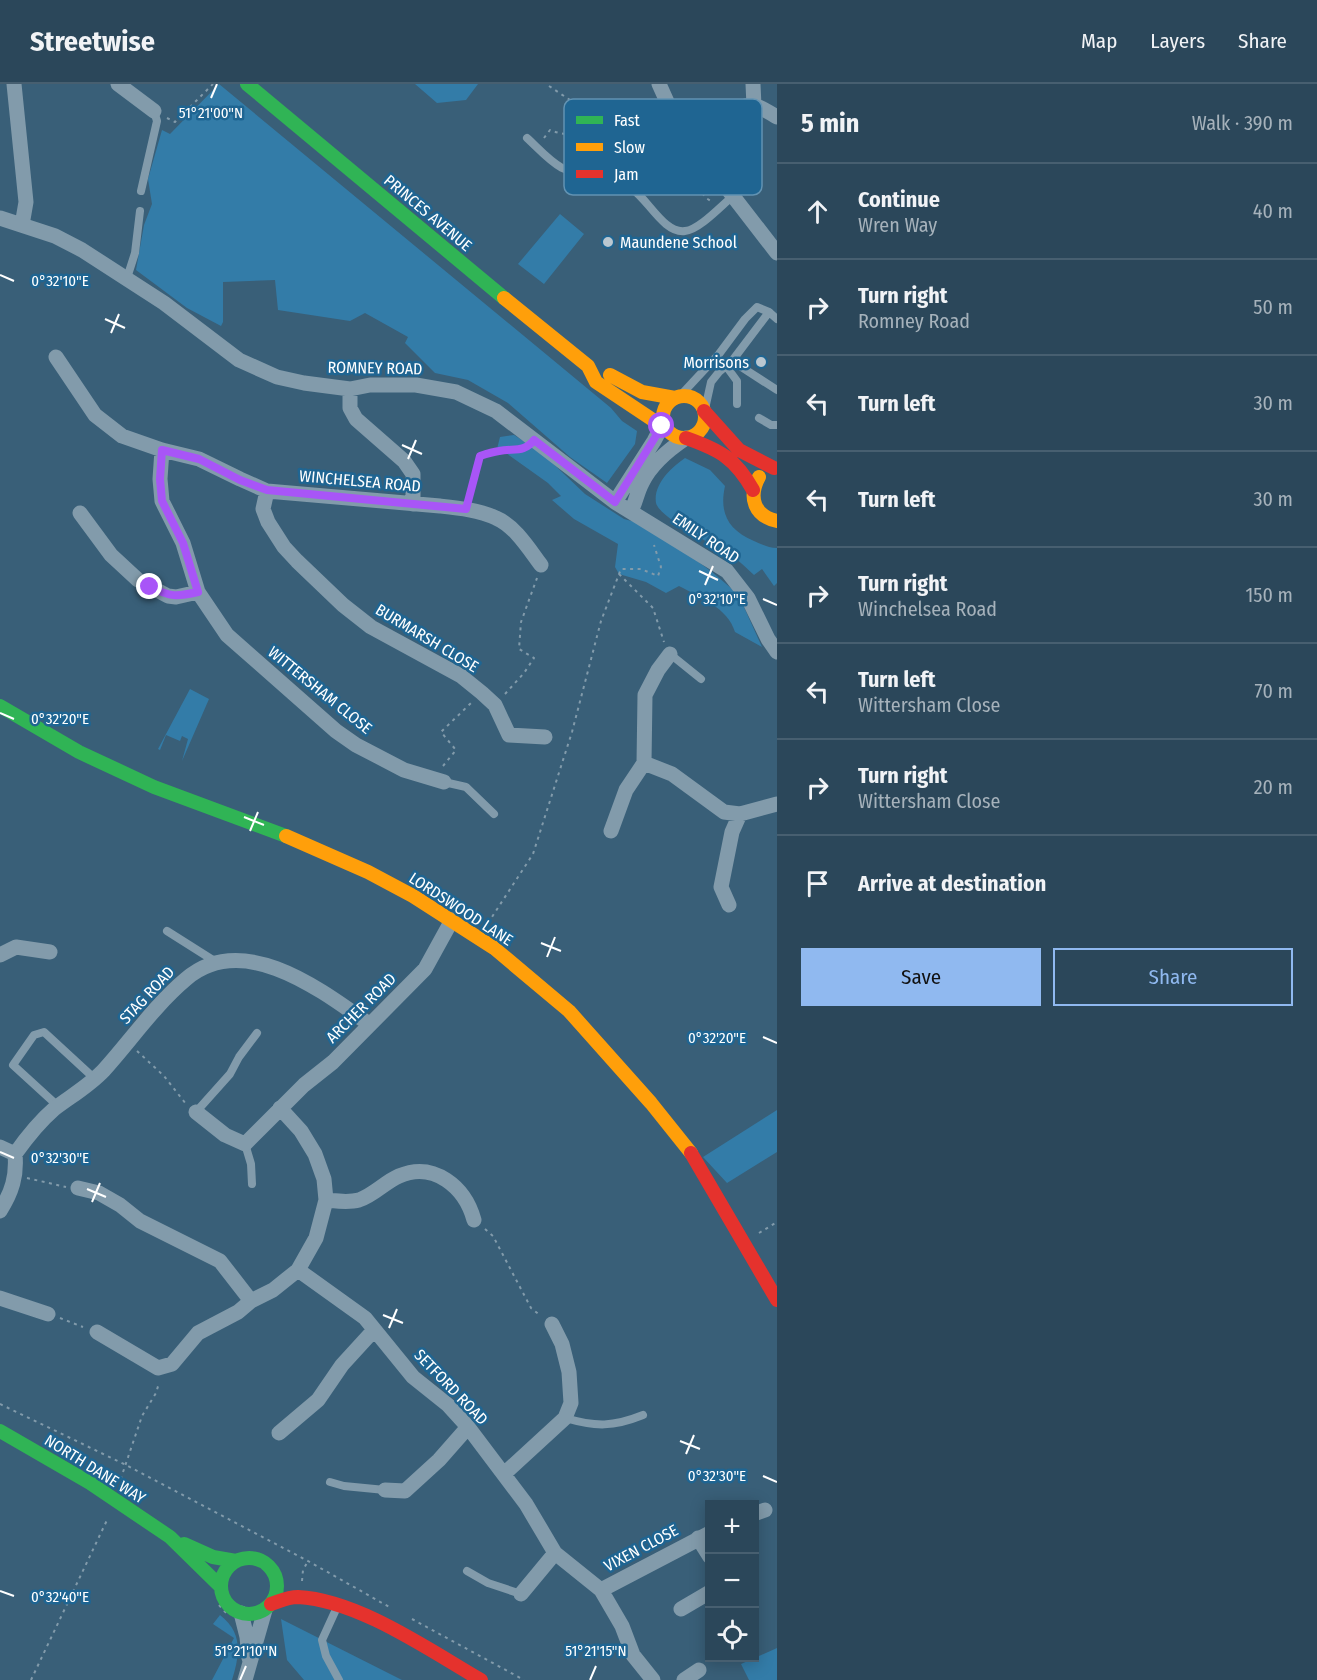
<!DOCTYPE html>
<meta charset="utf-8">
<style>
:root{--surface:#2b475a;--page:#375163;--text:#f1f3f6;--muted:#a6b2bb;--line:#475f70;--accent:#90b9f0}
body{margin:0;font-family:"Fira Sans Condensed",sans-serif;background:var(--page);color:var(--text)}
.controls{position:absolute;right:18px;bottom:18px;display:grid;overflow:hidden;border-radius:0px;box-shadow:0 3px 15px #0003}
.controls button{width:54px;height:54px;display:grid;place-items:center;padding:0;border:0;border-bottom:2px solid var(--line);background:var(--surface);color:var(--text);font:30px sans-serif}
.stop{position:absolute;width:18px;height:18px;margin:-14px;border:4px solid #a855f7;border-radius:50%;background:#fff}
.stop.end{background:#a855f7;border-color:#fff;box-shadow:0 2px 6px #0008}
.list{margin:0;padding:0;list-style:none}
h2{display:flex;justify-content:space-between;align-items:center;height:78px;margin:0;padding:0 24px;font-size:26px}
h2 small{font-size:20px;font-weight:400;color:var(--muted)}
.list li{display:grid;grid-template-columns:39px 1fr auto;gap:18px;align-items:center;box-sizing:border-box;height:96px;padding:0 24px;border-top:2px solid var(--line)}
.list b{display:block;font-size:22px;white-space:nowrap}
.list p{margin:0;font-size:20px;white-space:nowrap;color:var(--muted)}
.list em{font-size:20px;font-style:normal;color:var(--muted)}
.actions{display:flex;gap:12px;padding:18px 24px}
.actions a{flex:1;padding:14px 0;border:2px solid var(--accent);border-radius:0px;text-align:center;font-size:21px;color:var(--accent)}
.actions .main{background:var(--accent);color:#111}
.icon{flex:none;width:33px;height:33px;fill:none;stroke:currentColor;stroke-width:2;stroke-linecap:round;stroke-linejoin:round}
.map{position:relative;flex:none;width:777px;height:1596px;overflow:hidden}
header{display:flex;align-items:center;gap:36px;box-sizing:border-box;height:84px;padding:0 30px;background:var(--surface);border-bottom:2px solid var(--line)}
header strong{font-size:28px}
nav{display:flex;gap:33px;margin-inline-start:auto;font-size:21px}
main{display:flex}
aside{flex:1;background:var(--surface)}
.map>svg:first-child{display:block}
.green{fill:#337ca8}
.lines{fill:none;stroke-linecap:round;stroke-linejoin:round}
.path{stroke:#829bab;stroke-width:2;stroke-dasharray:3 4.5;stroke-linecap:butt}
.lane{stroke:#829bab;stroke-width:8}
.street{stroke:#829bab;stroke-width:15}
.fast{stroke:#30b455;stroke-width:14}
.slow{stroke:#ff9f0a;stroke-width:14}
.jam{stroke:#e5322d;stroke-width:14}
.route{stroke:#a855f7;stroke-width:8}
.ticks{fill:none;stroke:#fff;stroke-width:2}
.poi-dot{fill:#bac7d0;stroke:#1f6592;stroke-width:2}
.labels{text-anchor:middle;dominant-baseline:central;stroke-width:5;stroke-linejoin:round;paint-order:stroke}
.street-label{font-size:16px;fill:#fff;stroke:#1f6592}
.poi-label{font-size:16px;fill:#fff;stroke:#1f6592;text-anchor:start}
.key{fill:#1f6592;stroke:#6293b3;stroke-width:1.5}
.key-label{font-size:16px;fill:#fff}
.ticks-label{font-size:15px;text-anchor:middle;fill:#fff;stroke:#1f6592;stroke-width:5;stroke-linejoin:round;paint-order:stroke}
</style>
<header>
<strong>Streetwise</strong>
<nav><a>Map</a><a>Layers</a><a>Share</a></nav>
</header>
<main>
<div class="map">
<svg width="777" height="1596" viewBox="0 0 777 1596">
<rect width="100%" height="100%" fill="#395f78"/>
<path class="green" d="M219,0l392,324 11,13 15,10 -2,13 -28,39 -37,-26 -62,-54 -40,-23 -33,-7 -30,-30 3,-6 -43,-24 -15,8 -72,-11 -3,-30 -52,2v40l-2,4 -34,-18 -51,-38 8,-45 8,-21 -4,-25 14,-49 8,4z
M415,0h63l-12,16 -29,3z
M560,130l24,20 -40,50 -26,-20z
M514,351l27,17 44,42 39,25 26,7 62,46 26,22 24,53 -27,-15c-7,-24 -35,-35 -56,-46l-13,7 -20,-11 -27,-8 -4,-7 3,-23 -44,-25 -22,-19 9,-4 -13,-13 -42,-30h-10l4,-16z
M685,374l25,12 15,16c-6,27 3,44 29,55 7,3 14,7 23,7v35l-3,3 -12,-17 -8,6c-6,-5 -11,-11 -18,-16 -15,-11 -76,-40 -80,-56 -3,-19 16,-36 29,-45z
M190,605l19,10 -27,62 6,-22 -6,-3 -2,5 -14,-6 -6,15 -2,-1z
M777,1026v42l-50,31 -24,-26z
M220,1531c23,18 20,39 12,65h-20l22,-42 -21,-14z
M281,1535l121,61h-98l-17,-20z
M777,1564v32h-28l-8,-16z"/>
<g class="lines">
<path class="path" d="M549,2l66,44h30l28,25 33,43 5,3
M167,34l8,4 38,-38
M544,54l6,-8c22,9 39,3 60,-3
M469,411l11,-39 20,-5 23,-1
M619,490l34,34 11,34
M505,610l19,-21 10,-15 -15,-9 2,-27 16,-44
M443,682l13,-16 -15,-18 31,-30
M488,839l45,-69 39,-122 29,-111 20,-52h20l17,7 3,-9 -7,-22
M137,967l27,25 22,28
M27,1094l39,9
M485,1145l8,7 38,72 10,8
M759,1149l18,-11
M60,1234l23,9
M0,1320l126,61 182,96 83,47
M122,1401l2,-4 -3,-3 21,-62 14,-23 3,-10
M302,1497l1,-11 5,-9
M219,1521l8,9
M412,1535l112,61
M31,1596l77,-162"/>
<path class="lane" d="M527,54c11,10 22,23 35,30 23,11 46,6 70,21 16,10 32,45 53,42 14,-1 37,-26 48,-35
M141,107l16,-70 -3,-10
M127,194l8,-25 5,-42
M769,228l8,7
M732,277l45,29
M726,282l11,15v23
M679,313l40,-43 26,-35 12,-12 12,5 -37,49 -13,11 -8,10 -6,27
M759,334l12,7h6
M670,570l31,25
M444,698l22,5 28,27
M167,847l49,31
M59,1023l-46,-42 21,-30 10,-3 51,47
M196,1028l34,-38 9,-17 18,-24
M245,1060l6,20 1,20
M565,1334c31,9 48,9 78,-3
M330,1398l14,4 41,4
M467,1487l21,12 33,11
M338,1521l-16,35 4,16 13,24"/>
<path class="street" d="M14,0l12,118 -4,23
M118,0l36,27
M659,0l14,31 19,28 85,110
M753,0l1,22
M692,59c17,-14 40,-41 64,-37 7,2 14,7 21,11
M0,134l55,18 27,14 82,53 75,57 38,17 27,6 46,6 20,-4h46l40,7 40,19 119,91 112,69 21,27 20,41 9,13
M56,273l39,58 27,21 40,14 37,9 41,20 27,12 173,15c19,2 39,4 56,12 19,8 33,31 45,47
M350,305v19l6,11 48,42 9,13v30
M162,366l-2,29 2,22 21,42 15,49 29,43 109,96 20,14 48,25 40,12
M267,407l-4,18 5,13 16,25 13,14 46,44 28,22 90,49 21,17 13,12 14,30 36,2
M615,418l39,-61 10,-19
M631,427c5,-9 6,-19 11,-28 9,-19 26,-33 44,-45
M80,429l31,42 27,25 30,16 8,1 22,-5
M644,679l28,11 52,38 16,2 37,-10
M611,747l15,-41 18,-27 1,-68 13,-25 12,-16
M729,821l-8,-18 11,-55 8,-18
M0,871l16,-8 34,5
M196,1028l29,23 20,9 59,-59 29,-23 92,-93 27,-49
M0,1063l15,7
M15,1070c12,-17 24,-32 39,-45 17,-13 35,-23 50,-39 27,-30 51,-65 82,-91 57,-49 135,11 183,45
M78,1104l21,5 21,12 20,16 80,40 31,40
M326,1116c11,1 22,3 33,0 15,-5 26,-18 40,-24 35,-15 66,11 75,44
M0,1127c12,-19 17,-35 15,-57
M298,1186l67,48 48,59 35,28 20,22 58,77 29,49 46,37 21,36 11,29 20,25
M0,1214l48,16
M97,1248l61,36 14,-4 26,-31 40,-21 13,-11 22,-11 25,-20 18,-32 10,-38 -2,-21 -9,-25 -14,-23 -21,-23
M279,1349l39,-33 24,-35 32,-35
M504,1390l61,-56 6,-15 -2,-31 -7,-28 -10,-20
M385,1406l20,1 34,-31 29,-33
M754,1430l11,-4
M698,1454l12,19
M601,1506l109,-57
M521,1510l34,-41
M681,1525l29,-17
M241,1529l6,24 2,21
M245,1596l20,-70
M684,1596l15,-10"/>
<path class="fast" d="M247,0l257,214
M0,622l79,46 75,35 132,49
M0,1347l90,52 80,54 51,50
M184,1460l29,13 23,4
M221 1502a28 28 0 1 1 56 0a28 28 0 1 1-56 0Z"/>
<path class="slow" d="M504,214l84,68 8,16 72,48
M610,291l32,17 33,6
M663 333a21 21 0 1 1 42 0a21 21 0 1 1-42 0Z
M759,393c-11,20 -5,39 18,44
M286,752l82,36 45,24 81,52 75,63 82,92 40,50"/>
<path class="jam" d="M704,327l35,39 35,18
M686,354c34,12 49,20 67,52
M691,1069l86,147
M271,1520c9,-3 17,-7 27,-7 60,3 131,53 183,83"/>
</g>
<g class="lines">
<path class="route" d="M150,503c21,10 26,10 48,5l-15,-49 -21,-42 -2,-22 2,-29 37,9 41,21 27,10 199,19 14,-53c6,-2 12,-4 19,-5 15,-3 25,2 35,-11l81,62 47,-76"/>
</g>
<path class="ticks" d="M211,14l6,-14M0,191l14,6M105,235l20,9M111,249l8,-19M402,361l20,9M408,375l8,-19M699,487l19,9M705,501l8,-19M763,515l14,6M0,629l14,6M244,733l20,8M250,747l8,-19M541,859l20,8M547,873l8,-20M763,953l14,6M0,1068l14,6M87,1105l19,8M92,1118l8,-19M383,1231l20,8M389,1244l8,-19M680,1357l20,8M686,1370l8,-19M763,1392l14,6M0,1507l14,5M240,1596l6,-14M590,1596l6,-14"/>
<g class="poi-dot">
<circle cx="608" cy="158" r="6"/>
<circle cx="761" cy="278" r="6"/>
</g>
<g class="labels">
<g class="street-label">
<text transform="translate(428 129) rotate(40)">PRINCES AVENUE</text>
<text transform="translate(375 284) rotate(1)">ROMNEY ROAD</text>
<text transform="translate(360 397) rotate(5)">WINCHELSEA ROAD</text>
<text transform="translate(706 454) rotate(34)">EMILY ROAD</text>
<text transform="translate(427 554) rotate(31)">BURMARSH CLOSE</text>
<text transform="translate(320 606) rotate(39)">WITTERSHAM CLOSE</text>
<text transform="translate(461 825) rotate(33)">LORDSWOOD LANE</text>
<text transform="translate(147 911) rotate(-47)">STAG ROAD</text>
<text transform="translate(361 924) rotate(-45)">ARCHER ROAD</text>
<text transform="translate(451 1303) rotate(46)">SETFORD ROAD</text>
<text transform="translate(95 1385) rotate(32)">NORTH DANE WAY</text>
<text transform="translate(641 1464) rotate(-28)">VIXEN CLOSE</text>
</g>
<g class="poi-label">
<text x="620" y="158">Maundene School</text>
<text x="749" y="278" text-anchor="end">Morrisons</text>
</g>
</g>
<rect x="564" y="15" width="198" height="96" rx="9" class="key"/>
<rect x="576" y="32" width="27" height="8" fill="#30b455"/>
<rect x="576" y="59" width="27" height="8" fill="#ff9f0a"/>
<rect x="576" y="86" width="27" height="8" fill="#e5322d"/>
<g class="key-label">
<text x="614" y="42">Fast</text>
<text x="614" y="69">Slow</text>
<text x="614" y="96">Jam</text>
</g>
<g class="ticks-label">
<text x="211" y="34">51°21'00"N</text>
<text x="60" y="202">0°32'10"E</text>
<text x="717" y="520">0°32'10"E</text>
<text x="60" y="640">0°32'20"E</text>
<text x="717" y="959">0°32'20"E</text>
<text x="60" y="1079">0°32'30"E</text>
<text x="717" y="1397">0°32'30"E</text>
<text x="60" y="1518">0°32'40"E</text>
<text x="246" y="1572">51°21'10"N</text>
<text x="596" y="1572">51°21'15"N</text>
</g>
</svg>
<div class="controls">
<button>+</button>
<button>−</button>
<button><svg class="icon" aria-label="locate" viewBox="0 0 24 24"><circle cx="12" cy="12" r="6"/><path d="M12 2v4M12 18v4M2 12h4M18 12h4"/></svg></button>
</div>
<div class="stop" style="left:662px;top:342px"></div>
<div class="stop end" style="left:150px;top:503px"></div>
</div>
<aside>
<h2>5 min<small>Walk · 390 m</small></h2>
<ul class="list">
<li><svg class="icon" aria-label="ahead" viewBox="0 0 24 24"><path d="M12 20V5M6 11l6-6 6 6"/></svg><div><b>Continue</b><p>Wren Way</p></div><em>40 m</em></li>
<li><svg class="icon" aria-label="right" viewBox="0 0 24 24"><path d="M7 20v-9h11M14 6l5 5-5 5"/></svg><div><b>Turn right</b><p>Romney Road</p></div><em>50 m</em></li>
<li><svg class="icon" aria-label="left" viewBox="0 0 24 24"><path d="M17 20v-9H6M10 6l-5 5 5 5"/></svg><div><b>Turn left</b></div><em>30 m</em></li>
<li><svg class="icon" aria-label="left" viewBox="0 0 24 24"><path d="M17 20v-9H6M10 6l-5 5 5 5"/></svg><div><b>Turn left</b></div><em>30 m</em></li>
<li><svg class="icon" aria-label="right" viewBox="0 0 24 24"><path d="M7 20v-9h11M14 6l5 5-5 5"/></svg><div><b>Turn right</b><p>Winchelsea Road</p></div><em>150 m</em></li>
<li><svg class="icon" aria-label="left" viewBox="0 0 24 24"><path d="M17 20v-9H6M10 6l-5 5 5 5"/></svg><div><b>Turn left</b><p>Wittersham Close</p></div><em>70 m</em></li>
<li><svg class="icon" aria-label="right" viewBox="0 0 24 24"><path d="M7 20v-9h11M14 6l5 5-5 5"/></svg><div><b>Turn right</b><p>Wittersham Close</p></div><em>20 m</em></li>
<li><svg class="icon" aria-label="arrive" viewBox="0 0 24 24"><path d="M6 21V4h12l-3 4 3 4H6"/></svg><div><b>Arrive at destination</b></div></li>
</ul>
<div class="actions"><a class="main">Save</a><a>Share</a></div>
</aside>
</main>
